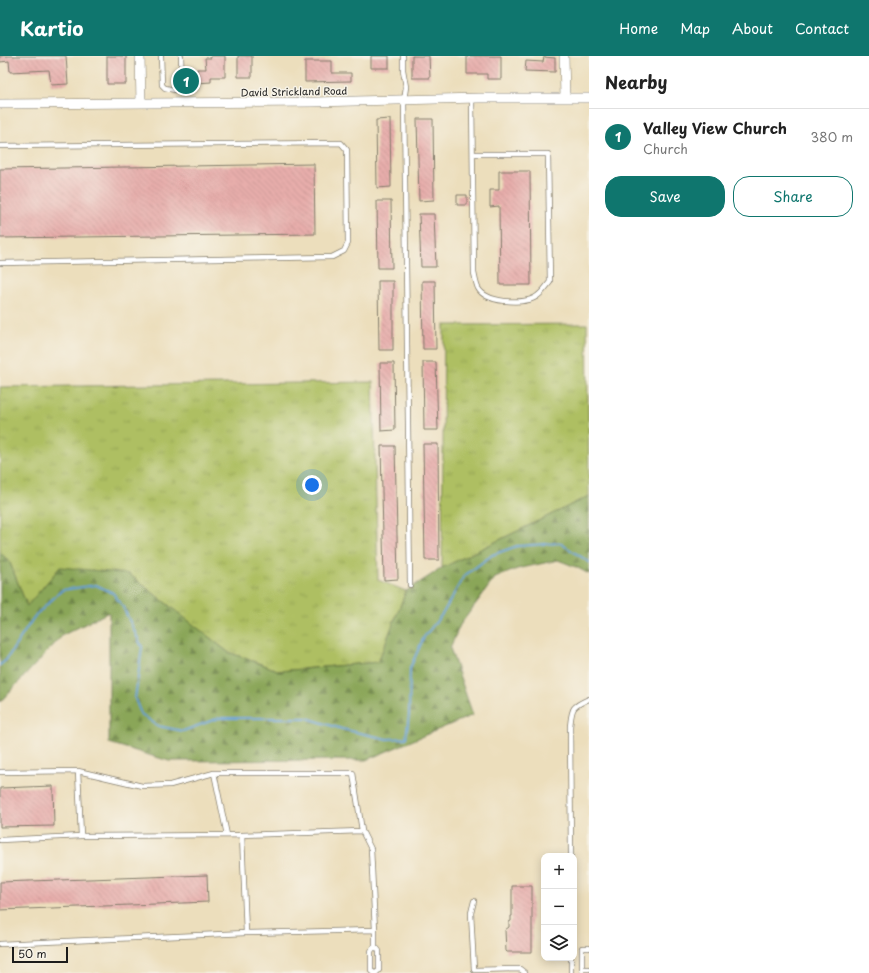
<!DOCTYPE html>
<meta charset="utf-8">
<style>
:root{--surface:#fff;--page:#f2f2f2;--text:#222;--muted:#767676;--line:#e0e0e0;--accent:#0f766e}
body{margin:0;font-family:"Playpen Sans",sans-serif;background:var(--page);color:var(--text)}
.controls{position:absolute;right:12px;bottom:12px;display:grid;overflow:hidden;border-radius:8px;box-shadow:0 2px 10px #0003}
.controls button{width:36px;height:36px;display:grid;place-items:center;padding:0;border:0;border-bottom:1px solid var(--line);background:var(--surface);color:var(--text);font:20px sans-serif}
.scale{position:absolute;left:12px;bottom:10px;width:56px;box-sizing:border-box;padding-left:4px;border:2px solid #1c1c1c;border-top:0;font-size:11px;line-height:14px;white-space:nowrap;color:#1c1c1c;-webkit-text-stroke:3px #f7f3e8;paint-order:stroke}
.you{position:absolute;left:312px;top:429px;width:14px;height:14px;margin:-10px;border:3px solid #fff;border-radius:50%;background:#1a73e8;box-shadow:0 0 0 6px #1a73e833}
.badge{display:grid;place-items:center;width:26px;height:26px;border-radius:50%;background:var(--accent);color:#fff;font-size:13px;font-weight:700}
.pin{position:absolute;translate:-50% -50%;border:2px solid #fff;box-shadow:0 1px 4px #0006}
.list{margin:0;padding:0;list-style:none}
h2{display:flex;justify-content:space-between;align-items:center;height:52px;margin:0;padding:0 16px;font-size:17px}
h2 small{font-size:13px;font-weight:400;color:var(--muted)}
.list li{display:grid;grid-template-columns:26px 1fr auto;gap:12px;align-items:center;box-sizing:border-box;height:56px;padding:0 16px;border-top:1px solid var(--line)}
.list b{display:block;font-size:15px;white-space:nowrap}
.list p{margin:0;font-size:13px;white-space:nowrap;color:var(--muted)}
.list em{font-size:13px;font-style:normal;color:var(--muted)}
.actions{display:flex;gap:8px;padding:12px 16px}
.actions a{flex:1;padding:9px 0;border:1px solid var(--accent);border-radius:16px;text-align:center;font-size:14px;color:var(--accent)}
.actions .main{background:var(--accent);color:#fff}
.icon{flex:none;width:22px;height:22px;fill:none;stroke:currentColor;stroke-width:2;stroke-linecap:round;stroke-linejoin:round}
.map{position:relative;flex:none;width:589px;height:917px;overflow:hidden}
header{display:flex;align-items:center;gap:24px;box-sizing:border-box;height:56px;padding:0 20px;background:var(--accent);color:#fff}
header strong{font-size:19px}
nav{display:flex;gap:22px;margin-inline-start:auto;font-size:14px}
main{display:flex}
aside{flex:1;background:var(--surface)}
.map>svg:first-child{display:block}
.grass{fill:url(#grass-tufts);stroke:#656e3f}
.forest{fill:url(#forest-firs);stroke:#53613a}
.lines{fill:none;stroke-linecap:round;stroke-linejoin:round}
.stream{stroke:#649fd4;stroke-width:2}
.building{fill:url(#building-back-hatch)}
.lane-casing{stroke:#847d6c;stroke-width:6}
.street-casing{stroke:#847d6c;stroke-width:10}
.lane{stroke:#fff;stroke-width:4.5}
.street{stroke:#fff;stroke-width:9}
.labels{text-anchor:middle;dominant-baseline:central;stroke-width:3;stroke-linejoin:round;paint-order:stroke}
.street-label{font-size:10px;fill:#1c1c1c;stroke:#f7f3e8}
</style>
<header>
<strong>Kartio</strong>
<nav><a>Home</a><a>Map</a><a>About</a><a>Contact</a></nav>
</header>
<main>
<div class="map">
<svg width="589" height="917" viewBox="0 0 589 917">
<defs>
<pattern id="grass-tufts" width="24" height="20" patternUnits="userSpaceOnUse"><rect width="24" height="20" fill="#aebf62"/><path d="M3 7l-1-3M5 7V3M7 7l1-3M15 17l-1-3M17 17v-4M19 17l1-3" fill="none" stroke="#95a454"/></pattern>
<pattern id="forest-firs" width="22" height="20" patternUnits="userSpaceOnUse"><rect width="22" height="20" fill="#8aa658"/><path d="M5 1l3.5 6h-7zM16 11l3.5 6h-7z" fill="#708648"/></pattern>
<pattern id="building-back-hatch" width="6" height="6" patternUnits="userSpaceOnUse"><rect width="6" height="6" fill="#e7adab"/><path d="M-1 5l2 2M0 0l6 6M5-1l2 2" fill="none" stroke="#c69493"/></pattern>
</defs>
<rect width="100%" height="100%" fill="#f7f3e8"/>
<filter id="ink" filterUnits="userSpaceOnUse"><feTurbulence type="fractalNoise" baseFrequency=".025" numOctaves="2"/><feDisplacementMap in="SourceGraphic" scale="8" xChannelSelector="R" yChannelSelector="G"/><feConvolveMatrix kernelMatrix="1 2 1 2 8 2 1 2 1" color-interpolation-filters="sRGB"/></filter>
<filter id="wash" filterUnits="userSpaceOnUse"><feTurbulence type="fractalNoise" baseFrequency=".012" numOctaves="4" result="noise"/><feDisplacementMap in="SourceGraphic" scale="16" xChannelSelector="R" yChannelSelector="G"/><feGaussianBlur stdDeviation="0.9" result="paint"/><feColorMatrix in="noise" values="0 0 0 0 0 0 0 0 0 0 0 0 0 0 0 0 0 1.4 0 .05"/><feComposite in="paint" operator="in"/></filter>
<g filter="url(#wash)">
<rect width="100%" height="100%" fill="#ecdebc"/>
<path class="grass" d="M587,268l2,172 -147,72 2,-243z
M373,326l5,198 28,11 -28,71 -98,9 -52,-19 -99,-78 -102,32 -17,-43 -10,-11v-165z"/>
<path class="forest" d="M589,440v78l-13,-7 -18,-7 -41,9 -22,9 -35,47 -10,23 23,67 -107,45 -197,1 -60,-18v-131l-46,23 -63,67v-150l10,11 17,43 33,-39 69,7 99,78 52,19 98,-9 28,-71 36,-23z"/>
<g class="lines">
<path class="stream" d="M0,609l6,-5 28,-43 28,-27 34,-5 17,8 10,14 19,40 -7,52 6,15 17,12 25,5 36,-13h88l35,11 45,10 19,-1 3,-23 1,-47 14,-31 19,-24 21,-37 28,-21 25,-9 43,-3 29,19"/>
</g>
<g id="blocks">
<path class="building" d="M0,0h66l2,28 -17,1 -2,-15 -39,2 -1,-11 -9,1z
M107,0h19v28h-19z
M211,0h14v21h-14v5l-14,1v-14h9l-1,-11h6z
M238,0h14v21h-14z
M371,0h18v12h-18z
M412,0h17l1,22h-18z
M467,0h34v23h-14v-5h-20z
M544,1l11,1v14l-30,-1 1,-10 17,1z
M305,5h27v12h19v8l-46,1z
M390,63l1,68 -14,1 -1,-68z
M417,63h16l1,81 -15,1z
M314,108l1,70 -315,4v-69z
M499,115h31l1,114h-31l-1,-79 -9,1v-17h9z
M457,139h10v10h-10z
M377,145h14l1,67h-14z
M419,158h15l2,53h-15z
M378,225h15v69h-14z
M422,225h13l1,68h-13z
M423,306h13l2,68h-14z
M380,307h14l1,67 -14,1z
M423,388h15l1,116h-14z
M381,390h14l3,133 -14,1z
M53,730l1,40 -54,1v-39z
M207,819l1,27 -208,8v-28z
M512,830h20v66h-25l-1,-1 -1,-21 4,-3v-5l2,-1v-5h1z"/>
</g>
</g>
<g filter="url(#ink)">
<use href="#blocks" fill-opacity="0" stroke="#847d6c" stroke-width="1"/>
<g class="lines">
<g class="lane-casing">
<path id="lane" d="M161,0l1,29 3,3 10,2 2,-2 4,-1 1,-2 -1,-29
M403,0v14l3,17 -2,13 6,485
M472,42l2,175c1,4 2,11 4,15 8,15 43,16 56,10 7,-3 11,-10 16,-16l-2,-128h-75
M0,90l341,-3 6,7 1,93 -4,8 -12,6 -332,6
M78,715l64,15 28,-1 44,-12
M0,716l78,-1 3,65
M227,779l-13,-62h139l9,58 -120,4
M0,784l81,-4 161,-1 4,98 -246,11
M571,800l-1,-129c2,-19 1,-20 19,-28
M474,845l-3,12 3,57 46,-1 5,4
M375,874v16l4,5v19l-3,3
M246,877l129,-3 -4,-81 -9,-18
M589,892h-7v21h7
M571,902v15
M374,917l-3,-3v-19l4,-5"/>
</g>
<g class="street-casing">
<path id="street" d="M140,0l1,47
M564,0l1,42
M0,48l314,-2 165,-4h110"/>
</g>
<use href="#lane" class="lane"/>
<use href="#street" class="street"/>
</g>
</g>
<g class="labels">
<g class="street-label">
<text transform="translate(294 35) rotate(-1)">David Strickland Road</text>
</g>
</g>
</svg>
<div class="controls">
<button>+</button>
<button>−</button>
<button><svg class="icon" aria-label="layers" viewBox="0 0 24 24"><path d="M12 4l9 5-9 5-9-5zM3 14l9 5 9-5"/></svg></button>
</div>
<div class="scale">50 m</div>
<div class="you"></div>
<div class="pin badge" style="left:186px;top:25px">1</div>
</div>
<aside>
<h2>Nearby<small></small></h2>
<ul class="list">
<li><span class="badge">1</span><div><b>Valley View Church</b><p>Church</p></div><em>380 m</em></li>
</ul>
<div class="actions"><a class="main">Save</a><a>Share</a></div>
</aside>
</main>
